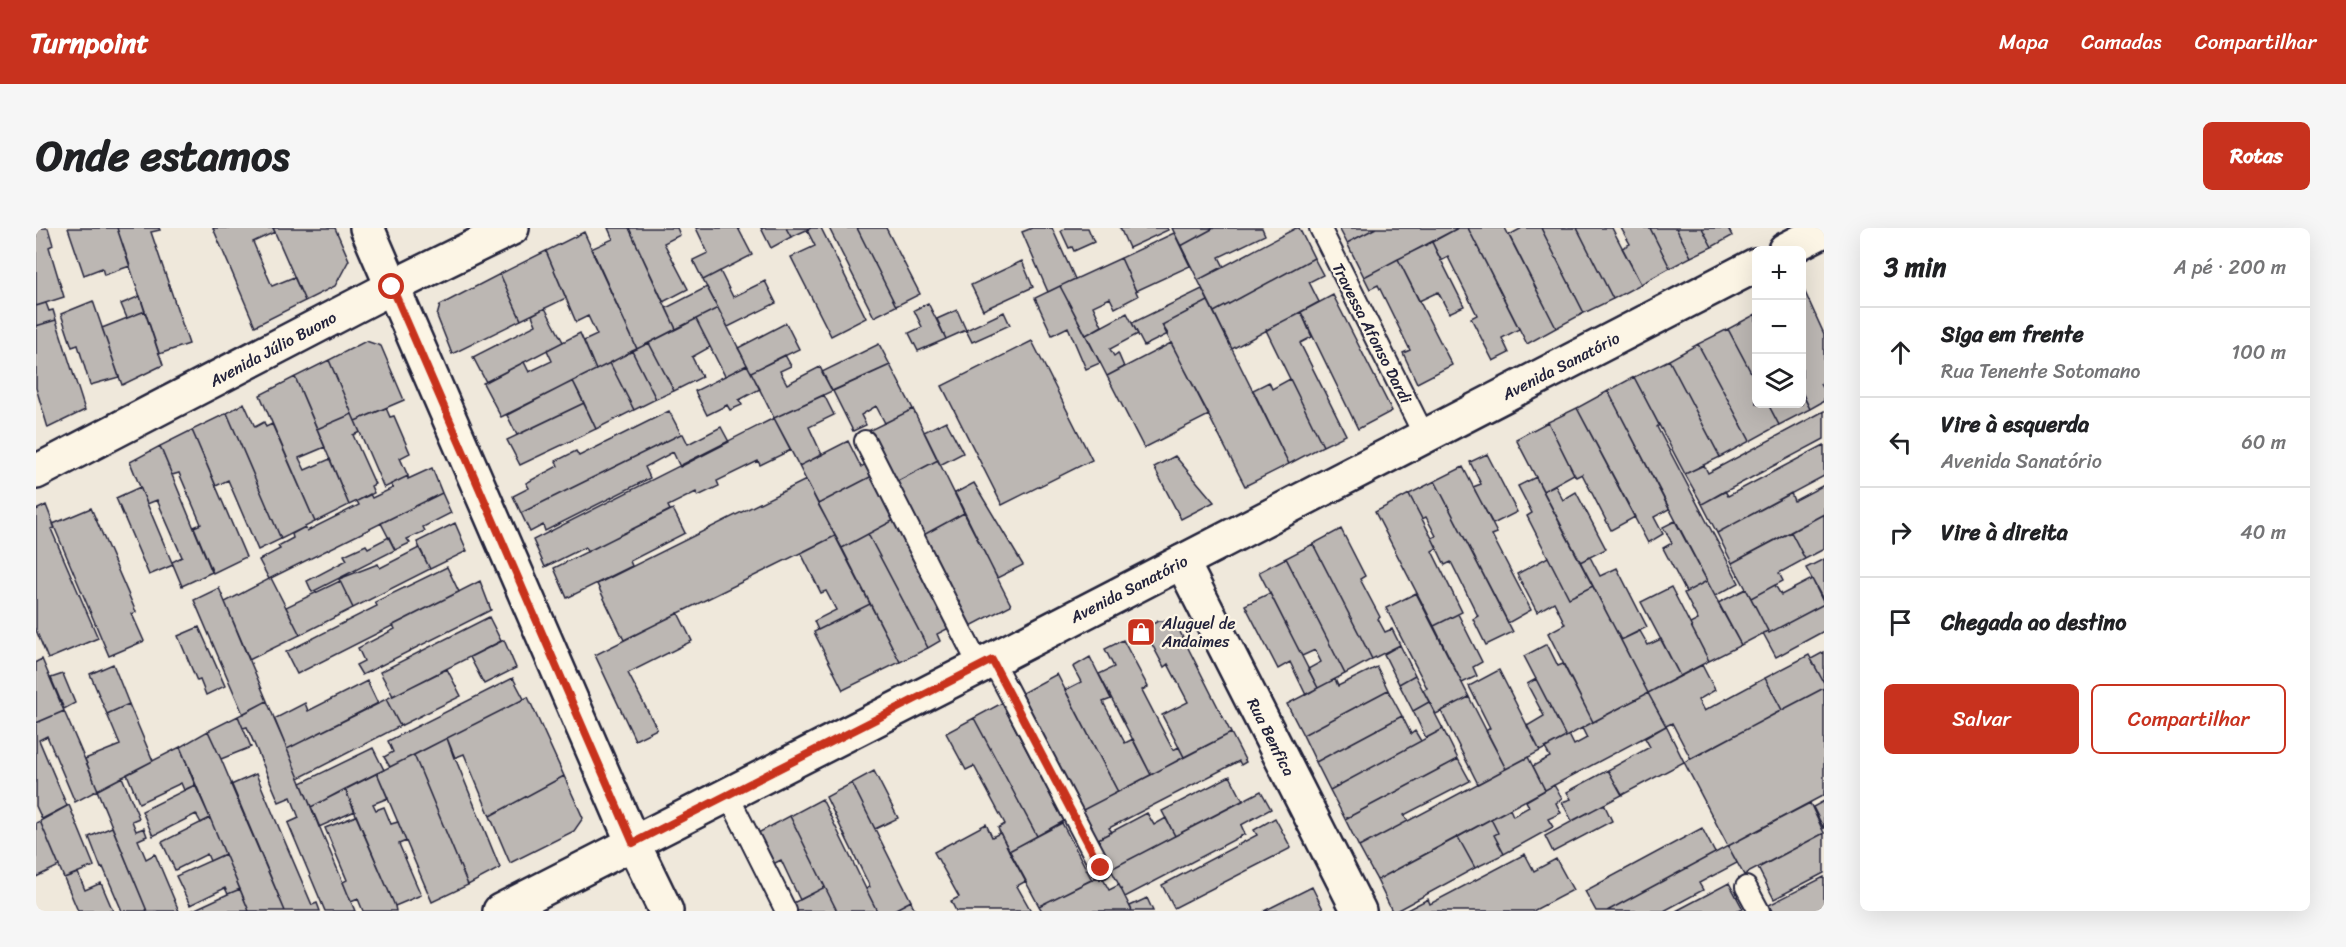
<!DOCTYPE html>
<html lang="pt">
<meta charset="utf-8">
<style>
:root{--surface:#fff;--page:#f6f6f6;--text:#202124;--muted:#757577;--line:#e0e0e0;--accent:#c8321e}
body{margin:0;font-family:Sriracha,sans-serif;background:var(--page);color:var(--text)}
.controls{position:absolute;right:18px;top:18px;display:grid;overflow:hidden;border-radius:9px;box-shadow:0 6px 24px #0002}
.controls button{width:54px;height:54px;display:grid;place-items:center;padding:0;border:0;border-bottom:2px solid var(--line);background:var(--surface);color:var(--text);font:30px sans-serif}
.stop{position:absolute;width:18px;height:18px;margin:-14px;border:4px solid #c8321e;border-radius:50%;background:#fff}
.stop.end{background:#c8321e;border-color:#fff;box-shadow:0 2px 6px #0008}
.list{margin:0;padding:0;list-style:none}
h2{display:flex;justify-content:space-between;align-items:center;height:78px;margin:0;padding:0 24px;font-size:26px}
h2 small{font-size:20px;font-weight:400;color:var(--muted)}
.list li{display:grid;grid-template-columns:39px 1fr auto;gap:18px;align-items:center;box-sizing:border-box;height:90px;padding:0 24px;border-top:2px solid var(--line)}
.list b{display:block;font-size:22px;white-space:nowrap}
.list p{margin:0;font-size:20px;white-space:nowrap;color:var(--muted)}
.list em{font-size:20px;font-style:normal;color:var(--muted)}
.actions{display:flex;gap:12px;padding:18px 24px}
.actions a{flex:1;padding:14px 0;border:2px solid var(--accent);border-radius:9px;text-align:center;font-size:21px;color:var(--accent)}
.actions .main{background:var(--accent);color:#fff}
.icon{flex:none;width:33px;height:33px;fill:none;stroke:currentColor;stroke-width:2;stroke-linecap:round;stroke-linejoin:round}
.map{position:relative;flex:none;width:1788px;height:683px;overflow:hidden;border-radius:9px}
header{display:flex;align-items:center;gap:36px;box-sizing:border-box;height:84px;padding:0 30px;background:var(--accent);color:#fff}
header strong{font-size:28px}
nav{display:flex;gap:33px;margin-inline-start:auto;font-size:21px}
.intro{display:flex;align-items:center;justify-content:space-between;box-sizing:border-box;height:144px;padding:0 36px}
h1{margin:0;font-size:42px}
.button{padding:15px 27px;border-radius:9px;background:var(--accent);color:#fff;font-size:21px;font-weight:700}
main{display:flex;gap:36px;padding:0 36px}
aside{flex:1;background:var(--surface);border-radius:9px;box-shadow:0 6px 24px #0002}
.map>svg:first-child{display:block}
.building{fill:#bcb7b3;stroke:#22223b;stroke-width:1.5}
.lines{fill:none;stroke-linecap:round;stroke-linejoin:round}
.service-casing{stroke:#22223b;stroke-width:24}
.minor-casing{stroke:#22223b;stroke-width:38}
.tertiary-casing{stroke:#22223b;stroke-width:38}
.service{stroke:#fcf5e5;stroke-width:20}
.minor{stroke:#fcf5e5;stroke-width:33}
.tertiary{stroke:#fcf5e5;stroke-width:33}
.route{stroke:#c8321e;stroke-width:8}
.labels{text-anchor:middle;dominant-baseline:central;stroke-width:4.5;stroke-linejoin:round;paint-order:stroke}
.street-label{font-size:16px;fill:#22223b;stroke:#fcf5e5}
.poi-label{font-size:16px;fill:#22223b;stroke:#fcf5e5;text-anchor:start}
</style>
<header>
<strong>Turnpoint</strong>
<nav><a>Mapa</a><a>Camadas</a><a>Compartilhar</a></nav>
</header>
<div class="intro"><h1>Onde estamos</h1><a class="button">Rotas</a></div>
<main>
<div class="map">
<svg width="1788" height="683" viewBox="0 0 1788 683">
<rect width="100%" height="100%" fill="#efe8db"/>
<filter id="ink" filterUnits="userSpaceOnUse"><feTurbulence type="fractalNoise" baseFrequency=".0167" numOctaves="2"/><feDisplacementMap in="SourceGraphic" scale="12" xChannelSelector="R" yChannelSelector="G"/><feConvolveMatrix kernelMatrix="1 2 1 2 8 2 1 2 1" color-interpolation-filters="sRGB"/></filter>
<g filter="url(#ink)">
<path class="building" d="M0,0h12l5,17 -4,2 15,50 -28,9z
M32,0h49l13,38 -26,9 -2,-7 -18,7z
M81,0h42l1,2 -9,2 38,112 -30,10z
M177,0h60l2,4 -22,10 19,44 22,-9 11,24 -50,25z
M237,0h62l14,32 -14,26 -30,15z
M572,0h21l47,101 -39,20 -46,-100 22,-10z
M593,0h48l3,7 -16,8 24,46 -25,13z
M660,0h42l14,27 -49,25 -10,-20 15,-7z
M725,0h25l5,9 -20,11z
M750,0h25l-20,9z
M775,0h10l45,90 -35,18 -40,-79 24,-11 -8,-16z
M793,0h28l39,78 -22,11z
M821,0h29l34,66 -24,12z
M996,0h20l23,51 -27,13 -26,-60z
M1030,0h22l6,14 -20,9 -2,-4 -3,1 -8,-17z
M1084,0h47l1,2 -39,18z
M1136,0h42l-33,18z
M1178,0h48l3,7 -46,22 5,10 -26,13 -17,-34z
M1260,0h3l15,30 -100,54 -16,-32z
M1303,0h37l-29,15z
M1340,0h82l-94,49 -17,-34z
M1422,0h10l51,101 -17,9 7,15 -16,8 -22,-43 6,-3 -29,-58 -7,4 -9,-19z
M1432,0h37l51,100 -29,16z
M1486,0h19l43,85 -28,15 -47,-93z
M1505,0h36l36,71 -29,14z
M1541,0h35l29,56 -28,15z
M1585,0h29l20,40 -29,16 -19,-36 8,-4z
M1614,0h26l15,29 -21,11z
M1640,0h26l10,19 -21,10z
M1666,0h26l4,8 -20,11z
M548,4l53,117 -41,21 -12,-29 13,-6 -9,-19 -12,6 -30,-71z
M1138,5l16,33 -54,25 -15,-33z
M1396,14l32,64 -15,7 -11,-21 -19,9 -21,-42z
M510,23l20,47 -45,22 -21,-46z
M1085,30l17,38 -23,12 -5,-10 -17,8 9,20 -16,9 -26,-49z
M1278,30l9,17 -14,7 10,20 -87,47 -18,-37z
M1362,31l54,106 -35,18 -14,-30 7,-3 -32,-65 -8,4 -6,-12z
M986,33l11,26 -50,23 -12,-25z
M684,43l13,26 32,-16 11,22 -48,24 -25,-47z
M464,46l21,46 -69,34 -15,-38 3,-11z
M1024,58l40,77 -14,6 -18,-42 -16,8 -17,-37z
M671,59l11,21 -42,21 -10,-21z
M1166,61l6,12 -46,24 6,9 -24,12 -12,-23z
M1768,62l20,44v48l-4,2 4,7v10l-14,8 -8,-17v-101z
M1297,67l59,116 -34,18 -57,-117z
M104,68l5,15 -18,7 -6,-14z
M57,73l26,76 -29,8 -12,-40 -6,2 -11,-33z
M1172,73l81,163 -44,22 -83,-161z
M10,75l3,8 4,-1 3,10 -20,6v-20z
M892,75l18,36 -28,12 -9,-18 13,-6 -8,-17z
M509,80l18,34 -77,40 -13,-25 63,-32 -4,-10z
M682,80l29,57 -22,11 -29,-57z
M921,82l9,20 -20,9 -9,-20z
M109,83l18,54 -41,20 -20,-57z
M968,84l6,13 -38,17 -6,-12z
M1265,84l11,25 -12,6 46,92 -23,11 -57,-116z
M1091,85l11,21 -28,15 4,7 4,-3 6,14 -17,9 -21,-41z
M1720,86v68l-28,-53z
M660,91l14,28 -18,10 10,20 -28,14 -25,-48z
M20,92l29,90 -37,18 -12,-40v-62z
M750,95l13,26 -48,23 -13,-24z
M1692,101l28,53v22h12l11,21 -29,16 -52,-97z
M544,105l16,37 -95,47 -18,-34 41,-21 5,10 23,-11 -5,-11z
M330,113l15,5 23,54 -49,21 -26,-61z
M996,113l60,119 -90,45 -60,-119z
M613,115l25,48 -18,8 -24,-48z
M1135,115l38,72 -65,33 -37,-72z
M843,116l11,21 -58,26 -10,-19z
M1662,116l52,97 -30,16 -51,-97z
M596,123l24,48 -22,11 -24,-47z
M749,127l6,11 -11,5 7,13 33,-17 12,24 -58,27 -23,-46z
M293,132l23,54 -35,15 -22,-52z
M1633,132l51,97 -35,17 -51,-97z
M574,135l24,47 -38,19 -23,-48z
M711,137l13,24 -21,11 3,5 -12,5 -3,-5 -20,10 -12,-24z
M854,137l23,44 -28,14 -9,-17 -15,9 5,10 -13,6 -20,-40z
M259,149l30,70 -26,11 6,12 25,-11 19,46 -34,17 -55,-127z
M1598,149l25,48 -2,2 82,156 -24,13 -107,-205z
M1254,151l33,67 -34,18 -36,-74 16,-8 3,7z
M537,153l11,22 -67,32 -10,-20z
M1572,163l61,118 -15,8 9,17 -15,9 -71,-135z
M1766,166l8,15 -31,16 -11,-21h34z
M788,167l10,20 -25,12 13,28 -23,11 -25,-48z
M208,175l11,24 9,-5 2,5 6,-3 43,98 -34,17 -54,-126z
M548,175l12,26 -76,36 -13,-25z
M350,180l4,9 4,-1 16,37 -10,5 8,18 -24,12 -29,-67z
M1541,180l58,109 -24,13 -29,-56 -6,3 -2,-3 -26,-52z
M877,181l25,51 -46,24 -26,-52z
M633,183l12,23 -160,79 -8,-17 16,-8 -3,-5 32,-17 -2,-5 20,-10 3,5z
M1788,183v28l-122,65 -17,-30 19,-9 4,8z
M191,185l54,126 -23,11 -30,-70 -12,6 -24,-56z
M316,186l8,18 -7,3 22,49 -4,2 3,7 -25,12 -32,-76z
M738,190l17,32 -31,15 -2,-4 -41,20 2,5 -21,10 -2,-4 -28,14 2,4 -83,42 -2,-5 -40,20 -12,-27z
M910,193l17,32 -23,12 -16,-33z
M1512,194l26,52 -31,17 -27,-52z
M685,199l8,15 -49,25 -7,-15 -28,15 5,11 -105,53 -2,-6 -13,7 -9,-19 160,-79h2l5,10z
M156,202l54,127 -33,16 -19,-46 7,-3 -22,-51 -7,2 -12,-29z
M812,213l13,26 6,-4 7,12 -56,29 -19,-38z
M1788,217v31l-107,57 -15,-29 23,-13 3,5z
M124,218l52,126 -30,14 -10,-24 10,-5 -25,-57 -10,4 -17,-42z
M1451,226l30,58 -24,12 -20,-37 8,-3 -11,-22z
M1139,228l39,46 -33,17 -27,-52z
M902,232l26,53 -46,25 -26,-54z
M1427,239l34,66 -5,2 39,75 -23,13 -73,-142z
M396,240l10,25 -173,86 -10,-19 21,-11 -2,-3 15,-8 -1,-4 13,-7 2,4 52,-26 -2,-4 13,-7 2,4 21,-10 -2,-4 17,-8v3z
M838,247l22,44 -54,29 -24,-44z
M1500,249l57,109 -24,12 -42,-82 5,-3 -14,-27z
M770,252l29,56 -211,104 -27,-56z
M1399,253l78,151 -27,13 -13,-26 5,-3 -27,-54 -6,3 -13,-27 4,-2 -10,-19 -4,2 -13,-25z
M938,255l49,82 -26,13 -42,-85z
M1519,257l8,15 13,-8 30,57 -26,13 -37,-71z
M1788,257v29l-92,49 -15,-30 74,-40 3,8z
M104,259l33,78 -24,10 -33,-77z
M406,265l9,20 -28,14 2,4 -18,8 3,4 -15,7 -14,-27z
M1373,266l28,54 -5,3 30,61 -28,14 -59,-114z
M10,277l9,23 -4,1 47,109 -50,21 -12,-29v-120z
M55,280l45,104 -4,2 12,27 -35,15 -56,-132z
M637,281l12,24 -55,28 2,5 -65,32 -13,-30z
M928,285l47,92 -46,24 -47,-91z
M1788,286v35l-19,10 -14,-27z
M860,291l57,107 -16,8 3,7 -12,7 -60,-114z
M1639,293l32,60 -21,11 -23,-44 9,-5 -9,-16z
M419,295l12,28 -37,18 -13,-27z
M1305,301l24,47 -5,3 20,38 -2,2 7,13 7,-3 8,16 -28,14 -59,-115z
M1755,304l14,27 -26,14 4,8 -32,17 -19,-35z
M832,306l60,114 -28,14 -58,-114z
M799,308l35,68 -52,26 -4,-9 22,-11 -10,-19 -5,2 -20,-40z
M353,309l6,13 -83,42 -5,-11 40,-21 -3,-5 22,-10 2,3z
M1277,316l59,115 -27,15 -59,-116z
M383,320l11,21 -77,39 -14,-29 39,-15 2,4z
M1512,329l21,41 24,-12 55,107 -55,29 -45,-89 17,-9 -11,-22 -17,10 -20,-38z
M1554,329l10,19 17,-8 30,59 -26,13 -41,-78z
M1250,330l59,116 -27,14 -10,-19 13,-7 -6,-12 -13,6 -43,-84z
M1788,331v42l-18,-33z
M411,339l12,25 -162,82 -11,-22 91,-46 -2,-4z
M235,350l29,57 -51,25 -24,-58z
M1776,351l12,25 -55,29 -18,-35 24,-13 6,10z
M304,353l13,27 -53,27 -14,-28z
M444,353l11,29 -129,65 -6,-10 8,-4 -6,-13 37,-19 -2,-4z
M1671,353l34,64 -32,16 -19,-37 8,-4 -14,-27z
M1635,359l38,74 -29,15 -39,-74z
M183,360l48,113 -24,13 -49,-114z
M1710,361l22,42 -27,14 -23,-42z
M1234,365l48,95 -12,7 -16,-33 -12,7 -33,-64z
M1380,365l53,104 -33,17 -13,-24 4,-2 -41,-80z
M834,376l30,58 -57,28 -29,-58z
M1788,376v27l-48,26 -13,-24 5,-2 1,2z
M642,385l14,28 -64,32 29,56 -22,11 -40,-85z
M1422,386l24,48 -9,5 4,9 -15,7 -28,-57z
M453,389l12,24 -108,55 -13,-24z
M1122,393h7l12,5 54,107 -47,24 -22,-42 26,-13 -20,-38 -4,3 -20,-38z
M163,399l26,59 -19,9 -6,-15 -3,1 -19,-45z
M1604,403l8,14 13,-6 19,37 -32,17 -27,-53z
M468,412l12,28 -32,16 -14,-27z
M1087,412l25,47 -6,3 31,60 6,-3 5,10 -33,18 -52,-101 15,-7 -9,-18z
M1511,416l11,22 5,-2 30,58 -27,15 -42,-81z
M1364,417l15,30 -16,9 -15,-30z
M1788,424v31l-13,-24z
M1773,427l15,28v5l-42,22 -17,-32z
M1054,429l21,42 -8,3 22,41 8,-4 18,36 -33,17 -53,-102 16,-8 -8,-15z
M6,431l22,52 -28,12v-61z
M77,436l16,40 -22,10 -17,-40z
M1666,437l13,25 -17,10 6,11 61,-33 17,32 -91,49 -19,-36 -6,3 -18,-33z
M1341,439l11,23 -85,45 -16,-31 48,-25 3,7z
M411,441l14,27 -61,30 -14,-27z
M1463,442l41,81 -34,18 -20,-38 4,-3 -21,-42z
M27,446l12,29 -11,6 -13,-31z
M1021,446l61,118 -37,19 -59,-118z
M1379,447l14,27 -16,9 -14,-27z
M477,450l11,21 -134,68 -6,-10 9,-5 -5,-11z
M1500,451l30,58 -26,14 -13,-25 17,-10 -17,-32z
M331,453l11,23 -91,45 -13,-30 31,-16 3,8z
M1788,460v107l-96,51 -44,-84z
M1352,462l14,26 -86,46 -13,-27z
M1612,465l18,33 -121,64 -12,-24 17,-9 -5,-9 24,-13 5,10 13,-7 -5,-10z
M492,469l36,79 -74,40 -26,-62 -10,4 -7,-20z
M1433,469l37,72 -28,15 -37,-73z
M350,471l14,27 -101,52 -12,-29z
M231,473l32,77 56,133h-30l-37,-88 11,-5 -8,-21 -12,5 -32,-75 -4,1 -5,-12z
M1393,474l14,27 -17,9 -13,-27z
M966,475l62,118 -27,15 -63,-118z
M93,476l24,57 -55,29 -13,-31 35,-14 -13,-31z
M28,483l34,79 -23,12 -28,-66 -8,4 28,66 -25,13 -6,-13v-83z
M202,488l13,31 -30,12 -13,-28z
M1366,488l9,18 4,-3 6,10 -91,49 -14,-28z
M938,490l63,118 -28,15 -11,-23 7,-4 -31,-58 -8,4 -20,-37z
M1630,498l18,36 -62,33 -14,-25 42,-23 -5,-9z
M1407,501l15,30 -113,60 -15,-29z
M172,503l13,28 64,152h-36l-39,-93 -30,-71z
M1195,505l15,29 -5,3 -2,-4 -130,67 3,4 -16,8 -15,-29z
M411,510l53,130 -32,17 -54,-130z
M144,519l15,38 -11,5 -3,-7 -42,20 -12,-29z
M337,520l11,22 -73,37 -10,-24z
M378,527l54,130 -36,17 -55,-129z
M1492,529l17,33 -168,90 -18,-33z
M1422,531l12,22 -66,34 4,6 -49,26 -14,-28z
M1572,542l14,25 -50,26 -10,-19 9,-3 -4,-7z
M838,543l24,47 -23,11 -23,-46z
M341,545l11,25 -15,6 3,6 8,-3 7,17 7,-2 8,19 -7,3 22,51 -26,11 -50,-117z
M220,546l56,131 5,-2 3,8h-35l-54,-126z
M528,548l19,42 -9,13 -64,32 -20,-47z
M1194,548l13,25 -68,35 -13,-25z
M86,549l17,41 -7,3 4,10 8,-3 3,8 -9,4 8,19 9,-5 24,57h-32l-50,-121z
M816,555l59,118 -19,10h-15l-11,-22 4,-2 -44,-90z
M159,557l15,33 -9,5 -5,-9 -43,22 -11,-25z
M1518,557l8,14 -6,4 5,10 -13,6 5,8 -49,27 -10,-19 4,-2 -7,-14 19,-10 3,7 16,-9 -3,-6z
M309,561l10,22 -36,16 -8,-20z
M1225,563l10,18 -30,16 4,9 -120,63 -14,-28z
M786,571l44,90 11,22h-40l-12,-24 -35,-71z
M1788,573v28l-11,-22z
M1774,575l14,30 -80,42 -16,-29z
M1568,576l8,17 -59,31 -8,-16z
M33,577l25,61 -30,12 -24,-57z
M1111,585l7,12 12,-7 9,18 -64,33 -15,-29z
M320,588l39,90 1,5h-33l-5,-12 -7,3 -8,-20 4,-2 -22,-52z
M754,588l35,71 -25,13 -19,-40 -10,5 -15,-31z
M174,590l15,36 -15,7 -3,-7 -32,16 -13,-28z
M1239,590l16,30 -117,60 -12,-23 95,-50 -3,-5z
M1455,591l7,14 -4,2 10,19 -29,14 -17,-31z
M4,593l19,45 -23,11v-54z
M1026,595l30,57 -53,26 -30,-55z
M950,596l6,13 8,-4 26,48 -9,5 14,25h-75l-5,-10 8,-4 -25,-45z
M76,599l35,84h-25l-19,-44 -2,1 -12,-31z
M1666,600l13,25 -108,58h-11l-11,-20z
M1788,605v40l-50,26 -16,-31z
M1422,609l17,31 -79,43h-4l-15,-31z
M1692,618l9,17 -38,20 4,7 -39,21h-57z
M189,626l15,35 -12,5 -3,-6 -35,17 -14,-29z
M1489,626l9,17 22,-12 17,31 -40,21h-128l23,-12 2,5z
M42,645l7,17 16,-7 12,28h-35l-14,-33z
M1065,647l8,15 10,-5 13,26h-90l-3,-5z
M1788,649v34h-52l-3,-6z
M1693,655l14,26 -4,2h-63z
M789,659l12,24h-42l-4,-7z
M1276,659l12,24h-60z
M204,661l9,22h-58l37,-17z
M1111,670l6,13h-21l-2,-5z
M875,673l4,10h-23z"/>
<g class="lines">
<g class="service-casing">
<path id="service" d="M1284,0l105,209
M829,213l114,225
M956,432l109,208
M692,567l58,116
M1710,659l13,24"/>
</g>
<g class="minor-casing">
<path id="minor" d="M331,0l266,615 33,68
M1146,334l177,349"/>
</g>
<g class="tertiary-casing">
<path id="tertiary" d="M1749,22l39,-20
M0,244l356,-185 120,-59
M464,683l492,-251 764,-395"/>
</g>
<use href="#service" class="service"/>
<use href="#minor" class="minor"/>
<use href="#tertiary" class="tertiary"/>
</g>
</g>
<g class="lines" filter="url(#ink)">
<path class="route" d="M356,59l241,556 359,-183 109,208"/>
</g>
<defs>
<g id="shop-square" transform="scale(1.5)"><rect x="-9" y="-9" width="18" height="18" rx="4" fill="#c8321e" stroke="#fcf5e5"/><path d="M-5-2.5h2.3a2.7 3.5 0 0 1 5.4 0H5L5.5 6h-11ZM-1.5-2.5h3a1.5 2.3 0 0 0-3 0Z" fill="#fff"/></g>
</defs>
<g fill-rule="evenodd">
<use href="#shop-square" x="1105" y="404"/>
</g>
<g class="labels">
<g class="street-label">
<text transform="translate(1336 105) rotate(63)">Travessa Afonso Dardi</text>
<text transform="translate(237 121) rotate(-28)">Avenida Júlio Buono</text>
<text transform="translate(1525 138) rotate(-27)">Avenida Sanatório</text>
<text transform="translate(1093 361) rotate(-27)">Avenida Sanatório</text>
<text transform="translate(1235 509) rotate(63)">Rua Benfica</text>
</g>
<g class="poi-label">
<text x="1126" y="395">Aluguel de<tspan x="1126" dy="18">Andaimes</tspan></text>
</g>
</g>
</svg>
<div class="controls">
<button>+</button>
<button>−</button>
<button><svg class="icon" aria-label="layers" viewBox="0 0 24 24"><path d="M12 4l9 5-9 5-9-5zM3 14l9 5 9-5"/></svg></button>
</div>
<div class="stop" style="left:356px;top:59px"></div>
<div class="stop end" style="left:1065px;top:640px"></div>
</div>
<aside>
<h2>3 min<small>A pé · 200 m</small></h2>
<ul class="list">
<li><svg class="icon" aria-label="ahead" viewBox="0 0 24 24"><path d="M12 20V5M6 11l6-6 6 6"/></svg><div><b>Siga em frente</b><p>Rua Tenente Sotomano</p></div><em>100 m</em></li>
<li><svg class="icon" aria-label="left" viewBox="0 0 24 24"><path d="M17 20v-9H6M10 6l-5 5 5 5"/></svg><div><b>Vire à esquerda</b><p>Avenida Sanatório</p></div><em>60 m</em></li>
<li><svg class="icon" aria-label="right" viewBox="0 0 24 24"><path d="M7 20v-9h11M14 6l5 5-5 5"/></svg><div><b>Vire à direita</b></div><em>40 m</em></li>
<li><svg class="icon" aria-label="arrive" viewBox="0 0 24 24"><path d="M6 21V4h12l-3 4 3 4H6"/></svg><div><b>Chegada ao destino</b></div></li>
</ul>
<div class="actions"><a class="main">Salvar</a><a>Compartilhar</a></div>
</aside>
</main>
